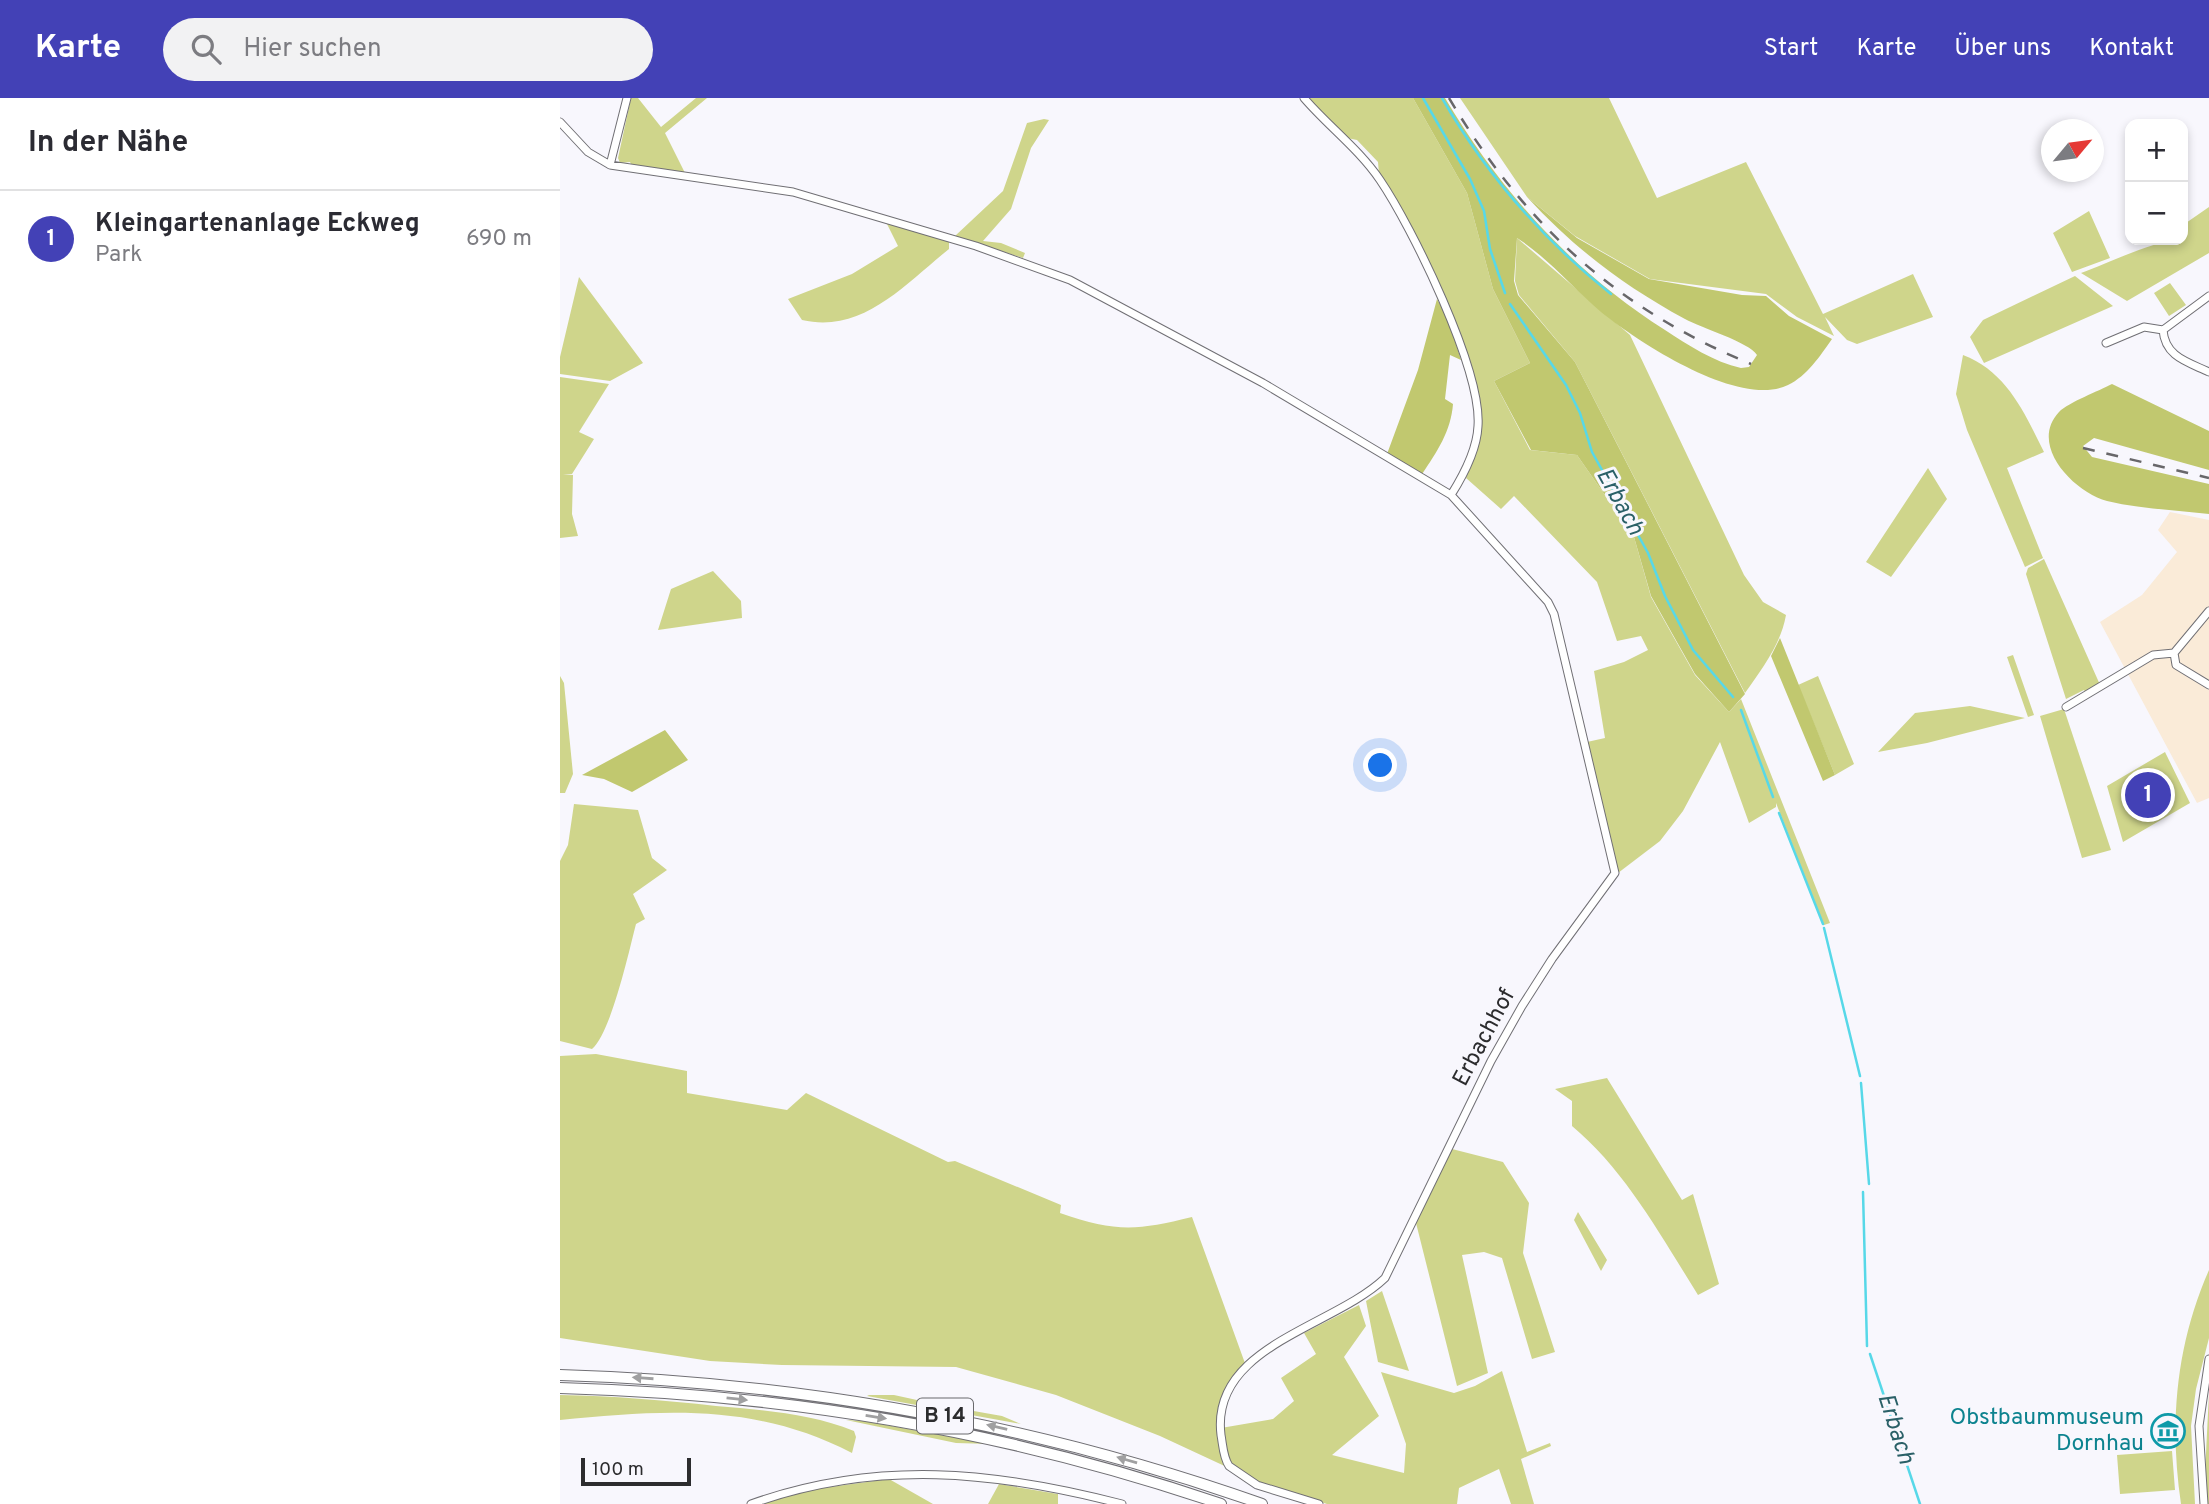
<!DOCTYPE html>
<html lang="de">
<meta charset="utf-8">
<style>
:root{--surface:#fff;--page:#f2f2f3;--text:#2b2b33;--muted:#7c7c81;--line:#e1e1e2;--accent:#4341b6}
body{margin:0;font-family:Overpass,sans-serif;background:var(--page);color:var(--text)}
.controls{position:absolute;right:21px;top:21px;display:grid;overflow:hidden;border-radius:14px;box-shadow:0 4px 10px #0003}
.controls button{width:63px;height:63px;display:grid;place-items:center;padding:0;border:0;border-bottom:2px solid var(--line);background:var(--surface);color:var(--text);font:35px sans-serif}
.compass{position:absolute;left:1481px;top:21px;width:63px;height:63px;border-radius:50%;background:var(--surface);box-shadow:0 4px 10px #0003;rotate:61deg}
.scale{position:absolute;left:21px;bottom:18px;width:110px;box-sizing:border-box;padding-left:7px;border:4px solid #2c2c2e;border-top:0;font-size:19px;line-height:24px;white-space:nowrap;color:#2c2c2e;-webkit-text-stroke:5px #f8f7fd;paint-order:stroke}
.you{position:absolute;left:821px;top:668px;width:24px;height:24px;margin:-18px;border:5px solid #fff;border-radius:50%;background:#1a73e8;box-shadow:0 0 0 10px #1a73e833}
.badge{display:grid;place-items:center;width:46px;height:46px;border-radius:50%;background:var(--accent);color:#fff;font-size:23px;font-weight:700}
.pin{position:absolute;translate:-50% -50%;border:4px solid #fff;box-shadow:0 2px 7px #0006}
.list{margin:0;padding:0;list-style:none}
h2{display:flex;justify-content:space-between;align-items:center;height:91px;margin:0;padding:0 28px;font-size:30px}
h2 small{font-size:23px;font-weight:400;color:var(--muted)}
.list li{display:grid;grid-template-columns:46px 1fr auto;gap:21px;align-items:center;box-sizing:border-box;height:98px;padding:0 28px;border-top:2px solid var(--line)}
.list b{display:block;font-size:26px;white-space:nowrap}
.list p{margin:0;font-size:23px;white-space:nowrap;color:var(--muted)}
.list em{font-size:23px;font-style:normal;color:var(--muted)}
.icon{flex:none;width:38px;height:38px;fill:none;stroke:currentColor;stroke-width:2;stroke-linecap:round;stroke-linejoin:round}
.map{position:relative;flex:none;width:1649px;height:1406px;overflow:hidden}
header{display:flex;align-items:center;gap:42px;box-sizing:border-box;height:98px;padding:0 35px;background:var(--accent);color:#fff}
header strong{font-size:33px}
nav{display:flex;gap:38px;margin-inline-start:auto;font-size:24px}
.search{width:490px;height:63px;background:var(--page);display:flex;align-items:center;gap:18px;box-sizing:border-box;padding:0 24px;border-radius:38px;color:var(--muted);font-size:26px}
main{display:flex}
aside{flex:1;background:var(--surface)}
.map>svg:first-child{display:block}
.industrial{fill:#faebd8}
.green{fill:#cfd58b}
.forest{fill:#c1c86f}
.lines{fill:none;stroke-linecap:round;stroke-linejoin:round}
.stream{stroke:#57d8e8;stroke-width:2.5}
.minor-casing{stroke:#706f74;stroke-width:9}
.highway-casing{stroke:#706f74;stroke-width:12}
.minor{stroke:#fff;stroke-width:7}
.highway{stroke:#fff;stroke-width:10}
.rail{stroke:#68676a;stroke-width:2.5;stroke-dasharray:12 12;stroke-linecap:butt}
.oneway{fill:#a0a0a1}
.labels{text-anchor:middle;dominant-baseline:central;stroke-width:6;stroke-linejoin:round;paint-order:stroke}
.shield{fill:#f8f7fd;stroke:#69696c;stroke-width:2}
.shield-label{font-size:21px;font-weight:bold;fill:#2c2c2e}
.street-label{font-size:23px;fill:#2c2c2e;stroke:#f8f7fd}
.culture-label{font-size:23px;fill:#0d838f;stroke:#f8f7fd;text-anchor:end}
.water-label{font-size:24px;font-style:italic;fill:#2a6067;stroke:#f8f7fd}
</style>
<header>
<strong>Karte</strong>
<div class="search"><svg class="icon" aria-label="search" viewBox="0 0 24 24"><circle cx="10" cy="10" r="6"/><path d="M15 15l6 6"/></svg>Hier suchen</div>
<nav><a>Start</a><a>Karte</a><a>Über uns</a><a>Kontakt</a></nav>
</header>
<main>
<aside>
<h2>In der Nähe<small></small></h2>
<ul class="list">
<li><span class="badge">1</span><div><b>Kleingartenanlage Eckweg</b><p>Park</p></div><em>690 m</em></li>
</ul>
</aside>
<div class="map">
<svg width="1649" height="1406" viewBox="0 0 1649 1406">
<rect width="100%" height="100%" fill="#f8f7fd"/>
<path class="industrial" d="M1610,414l39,8v278l-12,5 -97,-181 42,-27 35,-43 -19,-22z"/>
<path class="green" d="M71,0h7l23,29 35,-29h11l-42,35 20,40 -53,-7 -2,-4 -10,1 -2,-5z
M748,0h105l54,95 26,96 37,74 -36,18 36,69 47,5 57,82 17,60 44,78 34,37 12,-13 89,224 -6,2 -48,-122v4l-27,16 -29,-81 -37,69 -23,30 -42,32 -31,-131 18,-4 -11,-67 30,-9 24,-12 -7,-14 -24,5 -20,-59 -83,-86 -13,13 -35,-31 16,-51 -4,-38 -4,1 -22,-70 -73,-146 -1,-12 -21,-22 -10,-2z
M900,0h149l48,100 89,-36 77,152 90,-40 20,43 -76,27 -10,-4 -22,-23 9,19 -37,-19 -31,-23 -116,-15 -75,-43 -48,-39z
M484,21l5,1 -18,28 -20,61 -28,32 18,2 24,10 -2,5 -68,-22 48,-45 24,-68z
M1649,109v46l-82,48 -46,-28c31,-11 72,-33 102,-33v-15z
M1529,113l21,47 -38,14 -19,-39z
M326,124l63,20v7c-44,35 -86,85 -147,71l-14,-21 64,-25 46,-28z
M957,140l113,97 114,240 19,27 23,13c-5,29 -24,54 -41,78l-170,-331 -56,-67 -4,-14z
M1515,178l38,30 -129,57 -14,-26 13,-17z
M19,179l64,86 -33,18 -50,-7v-17z
M1610,185l16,22 -17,11 -15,-23z
M1403,257c44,17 61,57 81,97l-37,16 36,90 -18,9 -58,-137 -11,-36z
M0,279l49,7 -30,48 15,7 -22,35h-9l10,1 -1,39 6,22 -18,2z
M1368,370l19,31 -56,78 -25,-15z
M1484,461l57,128 -14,8 -3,-5 -18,9 -40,-125 2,-6z
M153,473l28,30 1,17 -84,12 13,-41z
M1453,557l21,60 -6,2 -21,-60z
M0,578l4,7 9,91 -8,19h-5z
M1258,578l36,88 -19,11 -37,-90z
M1410,608l55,12 -98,25 -49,9 37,-39z
M1504,611l47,141 -29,8 -42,-142z
M1605,654l25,51 -67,39 -16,-56z
M14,706l64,6 14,48 15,12 -34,24 12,25 -9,5c-7,27 -25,109 -44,125l-32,-8v-180l8,-16z
M36,956l91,17v22l100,17 19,-17 142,69 7,-1 106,44 -1,8c55,19 76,18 132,4l54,149 -20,27 -5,35 52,-9 21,-18 -13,-23 35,-24 -12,-21 55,-28 7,21 -22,31 35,59 -47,39 72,18 2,-29 -25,-72 73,21 21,-7 27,-15 25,81 23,-9 1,3 -30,13 13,45h-23l-12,-35 -40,19 -2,16h-130l-68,-22 -99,-46 -104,-41 -100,-28 -174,-2 -72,-4 -150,-23v-282z
M1047,980l75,122 11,-6 26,90 -21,11c-37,-59 -73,-125 -126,-169v-25l-17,-12z
M892,1051l51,13 26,41 -6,50 32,99 -23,7 -30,-101 -18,-6 -22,3 26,118 -31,13 -41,-163z
M1018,1114l29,48 -6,11 -27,-51z
M1649,1172v68l-13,51 -5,37 4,78h-14c-12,-81 -5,-159 28,-234z
M822,1193l27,80 -31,-9 -12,-61z
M1649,1295v111h-1l-3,-31z
M0,1297c53,1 104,5 156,11 47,4 94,7 138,25l2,6 -4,16c-97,-50 -187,-43 -292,-33z
M309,1297h25l55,12v3l2,-3 51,9 19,8 -154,-28z
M286,1322l18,1 126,23 -34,-1z
M1612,1353l3,39 -55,4 -3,-39z
M329,1381l44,25h-172l32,-12z
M439,1386l59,10v10h-70z"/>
<path class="forest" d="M853,0h32c56,94 127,173 220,232 23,15 49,32 76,38l8,-1 8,-12c-8,-13 -56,-27 -72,-36 -61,-33 -111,-71 -158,-122l50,41 72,41 93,16 24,1 23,20 43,23c-12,17 -25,37 -44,46 -48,24 -150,-43 -187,-73 -28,-24 -54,-55 -84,-74l-3,43 4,14 57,67 170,332 -16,18 -34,-38 -44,-78 -17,-59 -57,-82 -46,-5 -37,-69 36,-18 -37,-74 -26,-96z
M877,201l12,22 12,39 -11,-5 -5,44 8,5c-2,27 -16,48 -31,70l-35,-20 31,-84z
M1552,286l97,47v39l-115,-32 -11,8 9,11 117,27v30c-33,-4 -69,-5 -102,-13 -33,-9 -79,-56 -48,-89 10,-10 40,-21 53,-28z
M1220,540l55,137 -12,6 -52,-125z
M105,632l23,30 -56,32 -28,-13 -22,-4z"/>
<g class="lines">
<path class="stream" d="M863,0l47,81 14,32 6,38 15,44
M882,0c44,76 100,141 169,196
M950,206l56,81 14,28 12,39 56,101 17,43 28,54 40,47
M1181,612l32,87
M1219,715l44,111
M1264,830l36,148
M1301,985l8,101
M1303,1094l4,154
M1310,1256l50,150"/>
<g class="minor-casing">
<path id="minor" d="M744,0c24,28 55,51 76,82 32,47 102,190 98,246 -1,23 -15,50 -27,69
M0,24l28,30 22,13 183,27 183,54 94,34 193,103 188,112 97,107 6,12 61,259 -63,86 -30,47 -31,55 -106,217c-51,49 -175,68 -164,157 2,11 2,22 8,31l28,19 62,19
M50,67l17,-67
M1603,232c2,27 25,32 46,42
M1603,232l46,-34
M1546,245l38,-16 19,3
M1614,555l35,-42
M1614,555l2,12 33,20
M1506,609l87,-52 21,-2
M191,1406c127,-45 243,-33 371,0
M1644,1406l-5,-78 10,-67"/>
</g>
<g class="highway-casing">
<path id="highway" d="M0,1277c240,7 475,49 702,129
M0,1290c225,6 448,43 661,116"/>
</g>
<use href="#minor" class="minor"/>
<use href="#highway" class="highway"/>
<path class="rail" d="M889,0c75,126 166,210 302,266
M1523,350l126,30"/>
</g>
<defs><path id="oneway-solid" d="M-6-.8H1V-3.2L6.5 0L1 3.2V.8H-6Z" transform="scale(1.75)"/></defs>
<g class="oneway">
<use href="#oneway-solid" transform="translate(83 1280) rotate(-176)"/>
<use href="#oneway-solid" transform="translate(177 1301) rotate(6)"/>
<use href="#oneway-solid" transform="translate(316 1319) rotate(9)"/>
<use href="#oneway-solid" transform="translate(437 1329) rotate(-167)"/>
<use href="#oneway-solid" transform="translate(567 1362) rotate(-164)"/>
</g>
<defs>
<g id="museum-ring" transform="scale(1.75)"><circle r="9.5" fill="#f8f7fd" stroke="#0f9aa8" stroke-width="1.5"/><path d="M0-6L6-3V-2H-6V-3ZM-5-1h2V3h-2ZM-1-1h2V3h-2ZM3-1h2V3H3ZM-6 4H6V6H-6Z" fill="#0f9aa8"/></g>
</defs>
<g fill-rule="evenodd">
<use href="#museum-ring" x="1608" y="1333"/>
</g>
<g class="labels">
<rect class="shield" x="357" y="1300.5" width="56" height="35" rx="5"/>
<g class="shield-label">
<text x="385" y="1318">B 14</text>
</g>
<g class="street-label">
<text transform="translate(925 940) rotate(-62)">Erbachhof</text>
</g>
<g class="culture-label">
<text x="1584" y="1320">Obstbaummuseum<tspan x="1584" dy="26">Dornhau</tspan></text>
</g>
<g class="water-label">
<text transform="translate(1059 404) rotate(61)">Erbach</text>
<text transform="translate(1335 1331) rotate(72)">Erbach</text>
</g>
</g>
</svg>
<div class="controls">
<button>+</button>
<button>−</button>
</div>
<svg class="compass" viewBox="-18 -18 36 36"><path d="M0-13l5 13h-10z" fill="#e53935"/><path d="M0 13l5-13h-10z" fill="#7c7c81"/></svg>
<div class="scale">100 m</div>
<div class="you"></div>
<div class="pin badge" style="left:1588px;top:697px">1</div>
</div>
</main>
